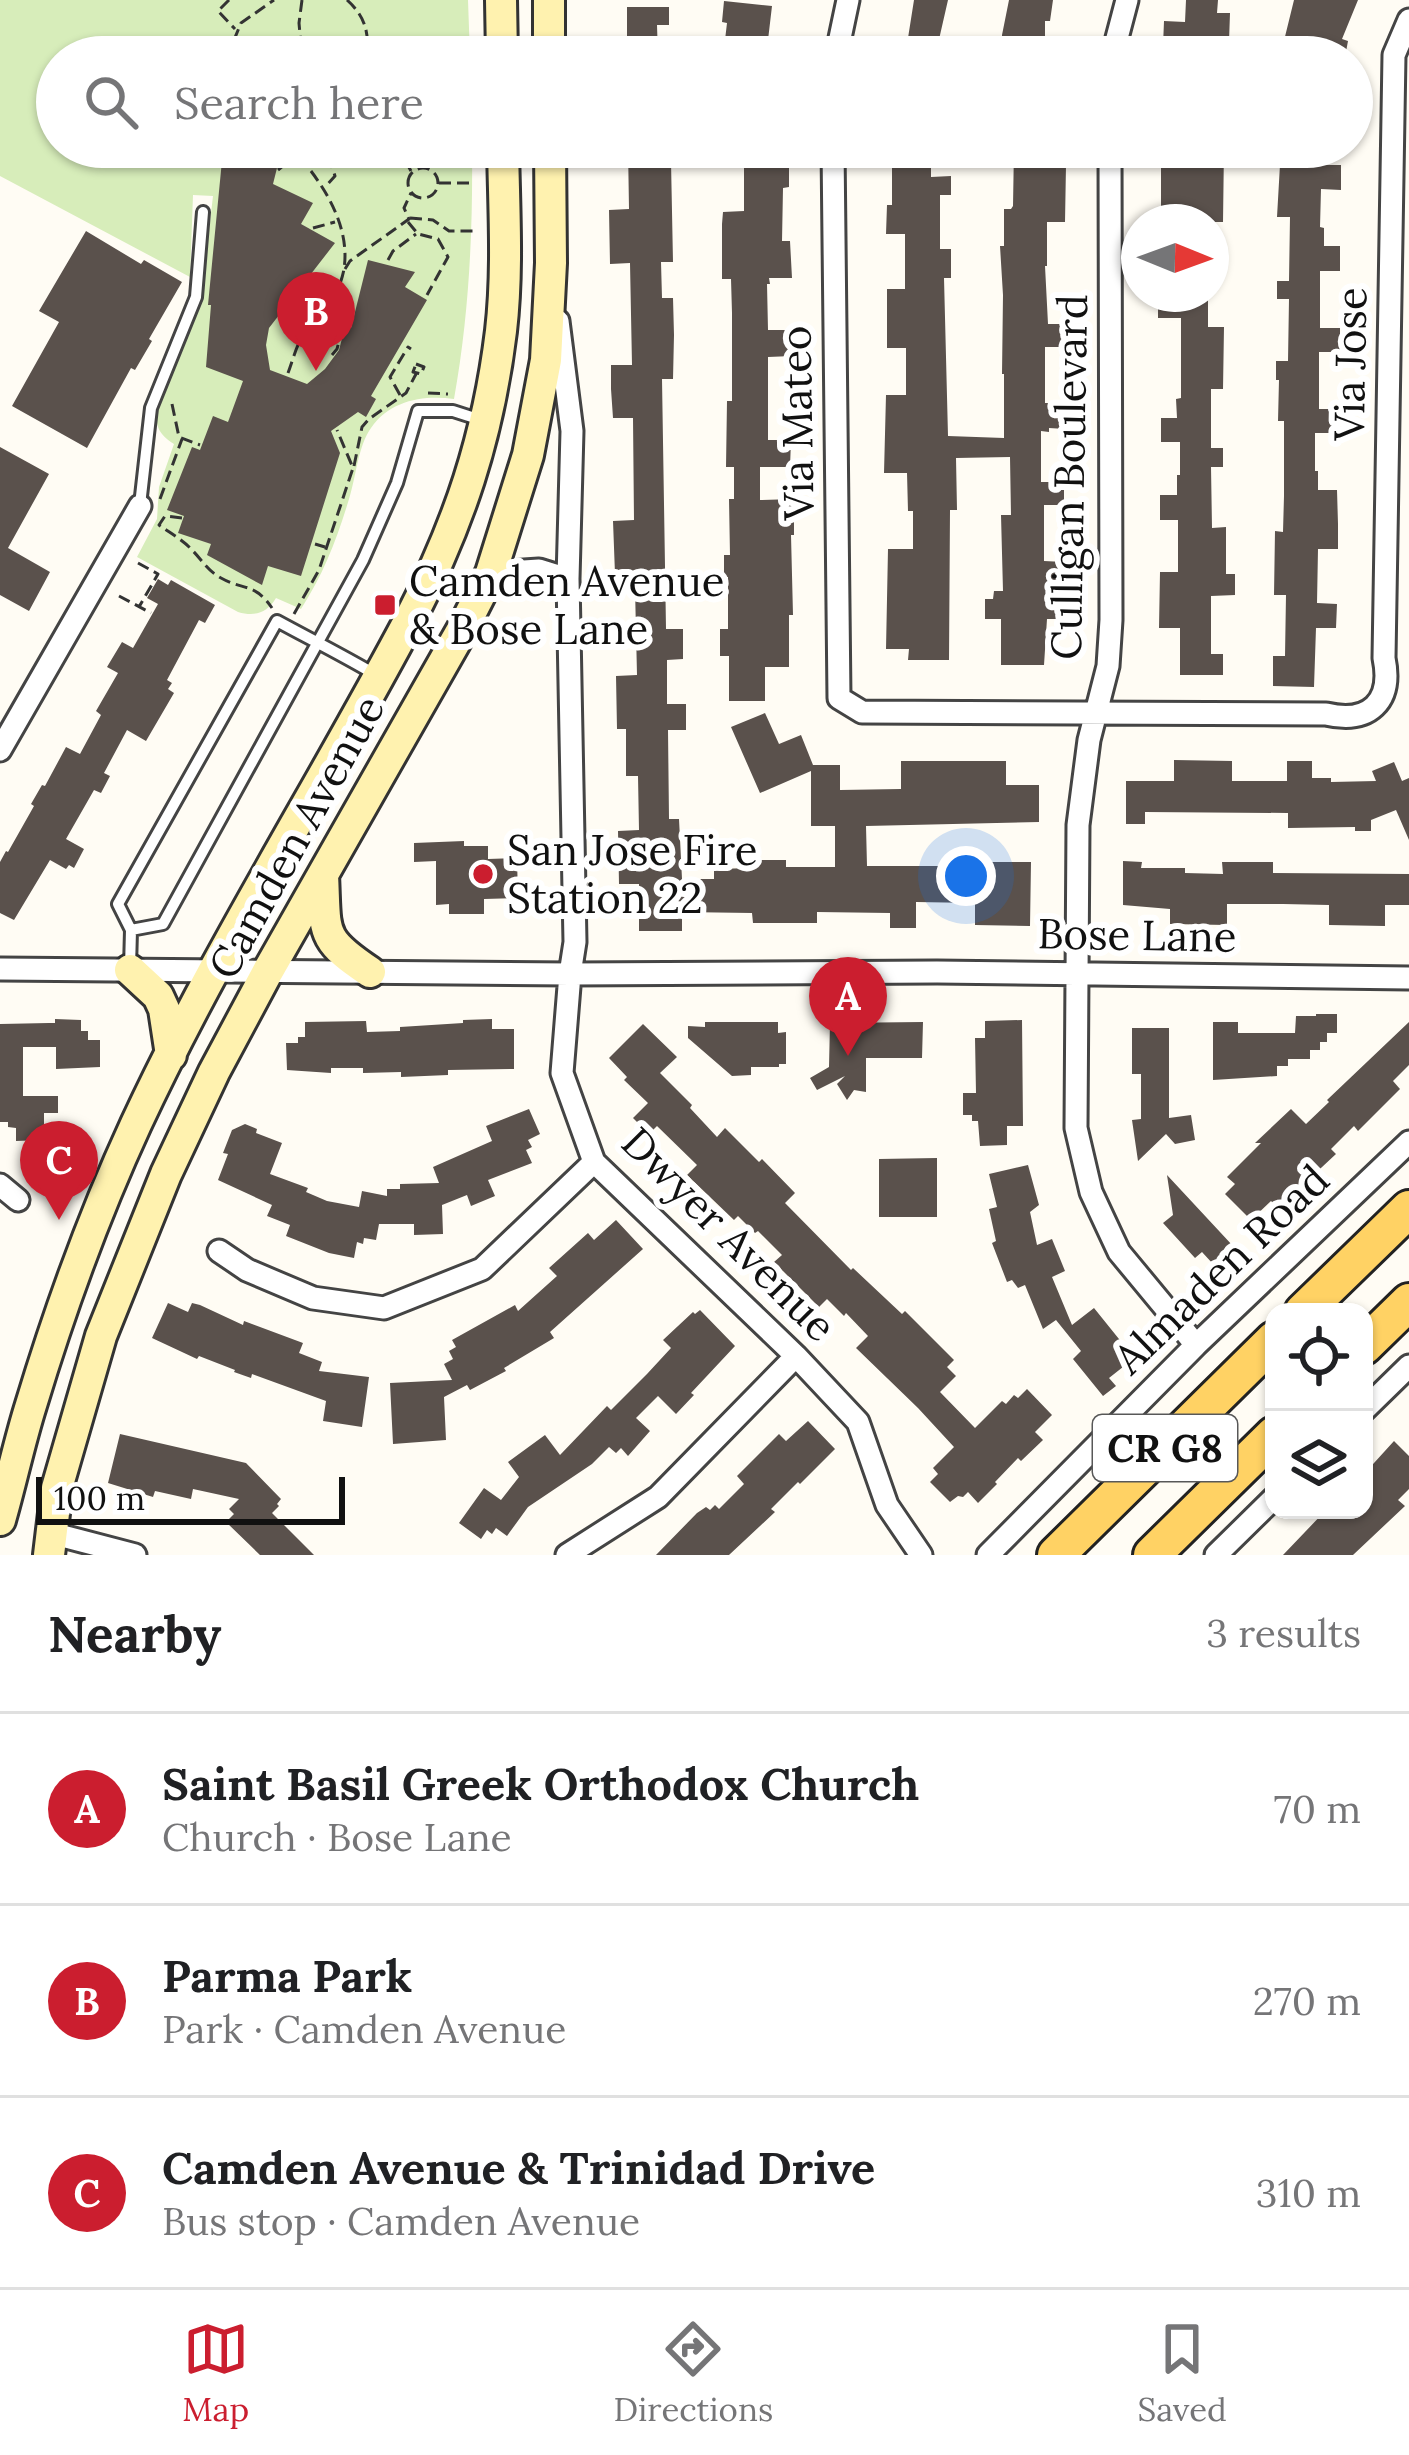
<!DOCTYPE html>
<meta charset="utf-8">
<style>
:root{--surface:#fff;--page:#f2f2f2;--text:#202124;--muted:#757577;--line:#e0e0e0;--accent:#cb1e2f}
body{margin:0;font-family:Lora,serif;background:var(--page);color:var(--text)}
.controls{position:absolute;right:36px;bottom:36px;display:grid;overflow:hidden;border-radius:24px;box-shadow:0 3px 9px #0004}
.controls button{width:108px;height:108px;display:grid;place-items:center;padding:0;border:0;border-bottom:3px solid var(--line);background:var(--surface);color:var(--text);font:60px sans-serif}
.compass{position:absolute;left:1121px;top:204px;width:108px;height:108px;border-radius:50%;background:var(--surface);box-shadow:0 3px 9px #0004;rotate:91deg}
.scale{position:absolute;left:36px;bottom:30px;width:309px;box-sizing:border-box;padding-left:12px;border:6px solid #111;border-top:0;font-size:33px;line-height:42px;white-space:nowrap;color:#111;-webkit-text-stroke:9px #fff;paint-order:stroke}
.you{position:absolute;left:966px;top:876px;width:42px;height:42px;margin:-30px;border:9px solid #fff;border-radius:50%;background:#1a73e8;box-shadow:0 0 0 18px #1a73e833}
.badge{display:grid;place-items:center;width:78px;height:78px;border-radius:50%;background:var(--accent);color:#fff;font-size:39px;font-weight:700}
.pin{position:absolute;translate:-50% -99px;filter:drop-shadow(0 3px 6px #0008)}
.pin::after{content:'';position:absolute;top:63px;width:42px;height:36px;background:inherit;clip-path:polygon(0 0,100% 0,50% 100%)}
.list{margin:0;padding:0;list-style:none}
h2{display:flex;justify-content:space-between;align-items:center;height:156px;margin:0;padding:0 48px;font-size:51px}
h2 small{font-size:39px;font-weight:400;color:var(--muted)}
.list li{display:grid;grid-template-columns:78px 1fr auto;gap:36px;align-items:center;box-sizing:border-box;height:192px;padding:0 48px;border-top:3px solid var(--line)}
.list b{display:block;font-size:45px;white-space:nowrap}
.list p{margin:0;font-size:39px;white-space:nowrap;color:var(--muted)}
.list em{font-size:39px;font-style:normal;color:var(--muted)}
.icon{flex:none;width:66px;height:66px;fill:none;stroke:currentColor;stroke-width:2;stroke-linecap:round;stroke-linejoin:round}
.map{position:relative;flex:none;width:1409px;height:1555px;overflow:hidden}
.search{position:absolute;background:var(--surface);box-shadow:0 3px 9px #0004;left:36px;right:36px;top:36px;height:132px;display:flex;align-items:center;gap:30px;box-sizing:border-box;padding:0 42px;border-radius:66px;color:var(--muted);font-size:45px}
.sheet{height:732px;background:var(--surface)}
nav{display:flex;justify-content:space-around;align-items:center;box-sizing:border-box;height:168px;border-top:3px solid var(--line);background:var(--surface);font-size:33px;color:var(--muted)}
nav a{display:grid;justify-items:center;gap:6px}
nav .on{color:var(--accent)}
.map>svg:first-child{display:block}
.green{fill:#d7edba}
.building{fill:#5a514c}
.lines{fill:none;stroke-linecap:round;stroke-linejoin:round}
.service-casing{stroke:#444;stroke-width:16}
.minor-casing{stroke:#444;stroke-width:27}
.secondary-casing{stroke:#333;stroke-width:36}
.primary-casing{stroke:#222;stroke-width:42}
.path{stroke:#333;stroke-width:3;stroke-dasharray:12 6;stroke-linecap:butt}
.service{stroke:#fff;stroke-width:10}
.minor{stroke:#fff;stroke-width:21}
.secondary{stroke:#fff2af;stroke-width:30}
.primary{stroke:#ffd264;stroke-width:36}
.poi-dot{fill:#cb1e2f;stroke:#fff;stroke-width:4.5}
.labels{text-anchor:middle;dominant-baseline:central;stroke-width:12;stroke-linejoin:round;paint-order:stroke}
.shield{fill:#fff;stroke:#585858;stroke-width:3}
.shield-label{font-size:39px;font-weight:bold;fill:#111}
.street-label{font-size:42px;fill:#111;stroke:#fff}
.poi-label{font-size:42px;fill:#111;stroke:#fff;text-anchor:start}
</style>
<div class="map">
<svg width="1409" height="1555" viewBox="0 0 1409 1555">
<rect width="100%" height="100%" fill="#fffcf4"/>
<path class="green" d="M0,0h468l2,57h-413v90h415c1,85 -3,169 -18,252 -30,-4 -64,1 -83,29 -13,18 -15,49 -22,71 -12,40 -25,74 -48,110l-25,-11c-9,15 -21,19 -38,14l-101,-55 20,-38 2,-32 15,-43c-15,-10 -18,-16 -18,-35l45,-109 12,-104 -20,-1 -3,82 -190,-101z"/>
<path class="building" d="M914,0h34l-13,57h-30z
M1009,0h44l-3,21h-5v36l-43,-3v-19z
M1186,0h32l-1,13h13l-1,29 -39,-2v7l-27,-1 1,-25 21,1z
M1294,0h64l-16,39 6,2 -3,16 -21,-4 -1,4h-43z
M724,1l48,5 -6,51h-43l4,-34 -5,-1z
M627,7h42v18h-12l1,32h-31z
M628,147h31v14h12l2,101h-12l1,36h11l1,37 -1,44h-11l4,250h17v30l-16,1v44h19v26h-18l1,89h10l3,60h32v-10l39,-1v-8h33v7h49v-41h-24v-55l-51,22 -29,-66 34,-14 14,31 22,-9 12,30h27v25l61,-1v-28h105v24h33v37l-173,4 1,40h97v-4h67l-1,64 -55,-1v-22l-59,-1v26h-26v-15l-73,-1v11h-64l-1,-10 -70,-1v19h-43v-47h-20l-1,-53 21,-1 -1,-54h-12v-47h-9l-1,-53 21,-1 -2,-87h-3v-15l-17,1 -2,-53 21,-1 -1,-102h-20l-2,-29v-24h21l-2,-102 -20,1 -1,-54 20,-1z
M744,147h23v16h22v24l-6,1 -1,53h8l2,37h-23l1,6h-3l1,46h24v26l-24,1v83h23l-1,27h-30v33l34,-1v36h-3l2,80h-4v52h-24v34h-36v-45h-9v-27h8v-52h-4v-22h6l-1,-56h5v-32h-8l1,-66h5v-88l-1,-34h-9v-55l1,-12 21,-1z
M892,147h39v30l20,-1v19h-11v54h11v29h-7l4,158 56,2v-64h-2l1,-79 -3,-49h4v-37h7l2,-3 1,-59h31v18h21l-1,57h-18v44h-2l3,58h16v23h-19v56h20v26l-16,-1v4l-8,-1v51h23v23h-20v56l20,1 1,57h-18l-3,46h-43v-46h-16v-20h8l1,-8h9l-2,-76h10l-1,-58 -54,1 1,52h-7l-1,150h-41l1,-11h-23l2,-100h25v-38h-5l-1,-38h-23l2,-78h20v-47h-19v-59h18v-55h-19l1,-29h5z
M1161,147h63l-1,75h-42v-14h-20z
M1281,147h42l-1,18h19v25l-20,-1 -1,38 4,1v18h16v25h-20v57h20v24h-21v57h20v24h-24v38h3v19h19l1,34v25h-20l-1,54 20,1 -1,24h-20l-2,59 -41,-1v-30h12l1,-61h-12l1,-64 8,1 1,-36v-75h-6l1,-41h-3v-19h12l1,-62h-12v-18h12l1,-64h-13z
M223,150l57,6 -7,28 40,19 -12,21 34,19 -66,85 -3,17 4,25 37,14 18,-15 14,-19 6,-23 6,1 17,-68 47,12 -10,15 22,13 -56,96 5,3 -10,18 -8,-5 -27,19 9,22 -39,123 -33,-10 -6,19 -55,-30 4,-11 -33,-11 6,-17 -17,-6 25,-63 8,3 13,-34 15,6 15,-41 -37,-14 5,-62h-3z
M86,231l55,33 3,-4 38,22 -33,57 3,2 -17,29 -4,-2 -44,80 -75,-42 47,-84 -20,-11z
M1158,294h50v33h16l-1,62h-12v59h12v19h-12l1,61 14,-1v47h9v21l-24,1v58h12v21h-43v-47h-21l1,-56h18v-52h-18v-25h17v-20h3v-33h-19v-24h16l-1,-19 5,-1v-80h-23z
M0,447l49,27 -41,74 42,24 -21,39 -29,-16z
M158,579l10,6 3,-5 44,25 -10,18 -6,-3 -32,60 5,3 -4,6 6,4 -28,48 -19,-11 -23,43 6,3 -9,17 -7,-3 -28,49 18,10 -10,19 -5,-3 -3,4 -16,-9 -36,60 -14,-7v-51l6,-11 2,1 26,-46 -3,-2 11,-19 3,1 21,-39 14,7 21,-39 -5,-4 22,-38 -11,-6 15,-25 11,6 25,-44 -11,-6z
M1174,760l58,1v20h55v-20h25v17h19v4l45,-1 -4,-10 22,-9 8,19 7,-3v62l-13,-30 -25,10v11h-16v-4l-67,1v-15l-143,-1v12h-19v-43h48z
M464,841v5h24v13l29,-1 1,40 -34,1v15h-35v-10l-13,1v-44l-22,1v-19z
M1123,861l19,1 -1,6h44v5l38,1 -1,-12h51v11l136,1v31h-24v21l-56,-1v-20l-46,-1h-56v21l-57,-1v-15l-47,-4z
M1316,1014h21v19h-10v9h-7v8h-10v9h-22v7h-11v10l-64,4v-58h25v11h57l1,-17h20z
M55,1019l26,1v11h7v9h12v27l-44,2v-22h-33v49h35v17h-14v27l-28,1v-13l-8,-1v-5h-8v-98l49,-1h6z
M492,1019v10h22v40l-66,1v5l-47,2v-5l-38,1v-5h-32v5l-44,-3 -1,-27h12v-6h7v-15l61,-1 1,11 33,-1v-4l63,-4v-3z
M1022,1020l1,106h-16v19l-27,1 -2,-25h-6v-6h-9v-22h13l-1,-55h10v-17z
M705,1022h73v11l8,-1v32h-7v3h-28v8l-19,1 -44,-38v-12l17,1z
M923,1022l-1,36h-56v34l-12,-2 -7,10 -10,-16 8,-8 -28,14 -7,-12 19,-11 1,-44z
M1409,1022v43l-16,16 7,8 -42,42 -4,-5 -23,23 5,5 -58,54 -7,-7 -20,19 -26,-26 10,-10 -8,-7 34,-34h-6l36,-34 15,15 23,-22 -2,-2z
M643,1024l34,33 -17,16 32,32 -2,3 27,29 8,-9 34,34 3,-3 33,34 -10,10 66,67 2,-2 49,46 3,-3 49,49 -7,7 9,9 -16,16 35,36 27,-27 4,3 8,-9 4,3 9,-9 25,26 -17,17 8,8 -22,21 -3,-3 -23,24 2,2 -19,19 -10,-11 -5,5 -5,-1 -8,6 -20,-20 8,-8 -5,-6 21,-21 -36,-39 -62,-60 12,-12 -22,-23 -2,3 -17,-17 -8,8 -45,-45 8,-7 -24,-24 -3,2 -17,-17 -4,4 -47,-45 10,-10 -40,-39 -8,8 -16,-16 15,-15 -24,-23 3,-3 -18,-19z
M1132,1028h37v90l22,-3 4,25 -20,4 -9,-10 -28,27 -6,-41 9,-1v-45h-9z
M529,1109l11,25 -12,6 4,7 -6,3 6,13 -44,17 7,16 -24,10 -4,-11 -25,10 1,29 -29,1v-11h-35l-3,16 -12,-2 -1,6 -6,-2 -3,16 -25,-5 -43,-17 4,-11 -23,-9 5,-11 -54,-25 10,-26 -5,-1 9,-23 13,-6 12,5 -1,4 26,10 -12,31 38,14 -2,4 21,9 32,6 3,-16 25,5v-7h13v-5l39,-1 -6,-16 59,-26 -6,-15z
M937,1158v59h-58v-58z
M1028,1165l11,40 -9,7 7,33 15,-6 13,32 -13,6 20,48 22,-17 29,36 -7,5 12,14 -19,15 7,8 -13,10 -30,-37 8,-8 -25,-31 -13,9 -18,-44 -7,3 -6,-8 -5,2 -15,-39 4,-2 -7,-32 8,-2 -8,-33z
M1167,1175l66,71 -20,18 -11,-12 -7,6 -32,-35 10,-8z
M616,1220l27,29 -93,83 4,6 -50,30 2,3 -36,19 -3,-5 -23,12 2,43 -53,4 -3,-61 62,-3 -8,-16 9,-5 -4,-8 7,-4 -4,-7 63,-35 3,6 39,-35 -8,-8 39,-35 6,7z
M168,1303l20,9 4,-9 8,2 43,20 1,-4 59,22 -4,10 23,9 -3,9 50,6 -7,50 -39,-6 3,-20 -74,-27 -1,4 -17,-6 1,-2 -36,-14 -2,3 -45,-21z
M700,1310l35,36 -44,47 3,2 -18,19 -18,-18 -22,22 14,13 -22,25 -7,-8 -5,5 -7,-6 -17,17 -64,43 -21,29 -11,-8 -4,6 -5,-4 -6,9 -22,-16 25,-35 17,12 18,-23 -11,-15 37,-27 15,20 47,-49 4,4 36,-36 24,-26 -8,-8 30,-28 2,2z
M808,1421l27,28 -35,35 -2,-2 -27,27 4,3 -46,43h-73l41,-42 9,-6 4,3 5,-5 4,4 25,-25 -7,-8 42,-42 7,7z
M120,1434l126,29 35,36 -4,5 2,2 -7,7 42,42h-54l-34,-33 8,-8 -5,-5 10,-10 -46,-10 -2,10 -36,-8 -2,6 -45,-14z
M1394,1441l15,15v33l-11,11 7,6 -52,49h-70l43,-45h38v-36z"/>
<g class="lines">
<g class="service-casing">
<path id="service" d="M140,505l11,-97 45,-111 7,-85
M376,675c-32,-19 -66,-36 -99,-54l-159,283 13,26 32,-6 200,-364 34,-77 21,-72h35l28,9
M130,968l1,-38"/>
</g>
<g class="minor-casing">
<path id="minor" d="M836,57l12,-57
M1112,57l15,-57
M833,147l6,551 23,14 464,2c43,10 67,-12 58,-56l10,-603 15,-35
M1110,147l1,473 -3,46 -19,74 -11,85 -2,303 15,64 28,60 77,93
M558,321l14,110 -4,148 7,363 -5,32 -8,99 32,89 202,194 62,66 29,83 34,50
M491,573l48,-3 29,9
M0,750l140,-244
M0,969l570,5 367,-2 472,6
M0,1185l18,15
M219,1251l28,19 66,28 71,10 98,-39 112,-107
M1364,1410l45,-44
M51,1533l84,22
M567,1555l91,-58 138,-141
M988,1555l208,-210 213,-203
M1216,1555l58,-57"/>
</g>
<g class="secondary-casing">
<path id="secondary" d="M501,0l1,57
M549,0v57
M323,875c3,58 -4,63 47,97
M130,970l28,26 6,13 7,46
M0,1520c11,-38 19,-77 31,-115 29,-96 63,-190 105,-281 81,-174 184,-335 274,-505 49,-95 78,-181 91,-288 7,-60 3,-123 2,-184
M49,1555l8,-67 44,-152 65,-162 48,-102 54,-101 194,-341 29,-57 37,-118 18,-95 5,-97 -1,-116"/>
</g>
<g class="primary-casing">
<path id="primary" d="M1303,1312l106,-103
M1364,1346l45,-44
M1056,1555l218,-215
M1152,1555l122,-120"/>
</g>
<path class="path" d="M229,0l-11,11 17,18
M302,0l-3,23 3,34
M347,0c19,17 22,33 20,57
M227,57l14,-34 33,-23
M406,147v15l5,9
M308,166l14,-7 9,5 4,12 -10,11
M408 183a15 15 0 1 1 30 0a15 15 0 1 1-30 0Z
M278,170l18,-15
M439,183h33
M410,218l23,2 16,11h24
M408,222l10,12 20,5 10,18 -21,38
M313,228l22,-6
M388,260l5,-9 23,-17
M345,269l5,-8 59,-42 -5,-11 7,-15
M323,324l9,3 7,8
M332,355l5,-6 11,-40 -9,-22
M416,364l8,3 -3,7 -8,-2z
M288,373c7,-18 12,-47 33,-50 8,-16 20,-36 23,-54 7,-46 -24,-90 -53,-122
M428,393l20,1
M400,395l-10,-18 18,-30 3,2
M172,404l7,33 21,8
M354,466l8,-39 7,-8 37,-26 10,-19
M160,499l22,-60
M182,518l-17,-2 -6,9c11,8 24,15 33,25 10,10 16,21 29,28 23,13 33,4 51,30
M315,544l10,3
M138,563l20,11 -19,33
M119,596l32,17
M294,614l25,-44 34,-102 -16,-38"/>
<use href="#service" class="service"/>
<use href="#minor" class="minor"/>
<use href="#secondary" class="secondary"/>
<use href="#primary" class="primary"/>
</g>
<g class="poi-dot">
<rect x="373" y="593" width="24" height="24" rx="6"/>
<circle cx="483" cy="874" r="12"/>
</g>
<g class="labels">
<rect class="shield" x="1093" y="1415" width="144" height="66" rx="9"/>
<g class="shield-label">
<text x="1165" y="1448">CR G8</text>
</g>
<g class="street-label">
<text transform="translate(1350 364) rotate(-89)">Via Jose</text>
<text transform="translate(797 423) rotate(-91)">Via Mateo</text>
<text transform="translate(1069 477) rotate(-89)">Culligan Boulevard</text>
<text transform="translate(296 837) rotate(-61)">Camden Avenue</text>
<text transform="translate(1137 935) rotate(1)">Bose Lane</text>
<text transform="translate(729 1234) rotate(45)">Dwyer Avenue</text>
<text transform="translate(1221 1269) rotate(-44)">Almaden Road</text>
</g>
<g class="poi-label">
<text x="409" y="581">Camden Avenue<tspan x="409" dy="48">&amp; Bose Lane</tspan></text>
<text x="507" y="850">San Jose Fire<tspan x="507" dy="48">Station 22</tspan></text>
</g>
</g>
</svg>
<div class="controls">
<button><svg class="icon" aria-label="locate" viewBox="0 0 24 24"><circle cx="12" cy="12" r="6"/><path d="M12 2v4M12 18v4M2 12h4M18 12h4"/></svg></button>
<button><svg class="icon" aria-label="layers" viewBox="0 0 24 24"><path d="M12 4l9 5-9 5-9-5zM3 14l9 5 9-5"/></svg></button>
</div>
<svg class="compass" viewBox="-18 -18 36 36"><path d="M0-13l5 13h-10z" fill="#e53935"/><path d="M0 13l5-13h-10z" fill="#757577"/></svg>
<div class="scale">100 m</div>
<div class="you"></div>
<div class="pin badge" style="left:848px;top:1056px">A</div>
<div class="pin badge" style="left:316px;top:371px">B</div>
<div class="pin badge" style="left:59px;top:1220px">C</div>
<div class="search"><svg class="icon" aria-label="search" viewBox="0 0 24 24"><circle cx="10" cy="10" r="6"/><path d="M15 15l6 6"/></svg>Search here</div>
</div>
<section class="sheet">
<h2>Nearby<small>3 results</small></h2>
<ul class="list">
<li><span class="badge">A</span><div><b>Saint Basil Greek Orthodox Church</b><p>Church · Bose Lane</p></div><em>70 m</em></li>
<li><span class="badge">B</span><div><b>Parma Park</b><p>Park · Camden Avenue</p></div><em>270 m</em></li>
<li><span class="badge">C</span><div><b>Camden Avenue &amp; Trinidad Drive</b><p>Bus stop · Camden Avenue</p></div><em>310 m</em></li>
</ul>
</section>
<nav>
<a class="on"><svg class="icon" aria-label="map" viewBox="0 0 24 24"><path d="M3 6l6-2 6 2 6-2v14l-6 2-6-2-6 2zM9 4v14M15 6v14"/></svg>Map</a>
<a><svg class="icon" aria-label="directions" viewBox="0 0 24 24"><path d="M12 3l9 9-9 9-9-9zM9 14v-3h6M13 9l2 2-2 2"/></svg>Directions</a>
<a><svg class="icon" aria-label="saved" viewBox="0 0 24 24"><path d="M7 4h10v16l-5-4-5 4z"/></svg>Saved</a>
</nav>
